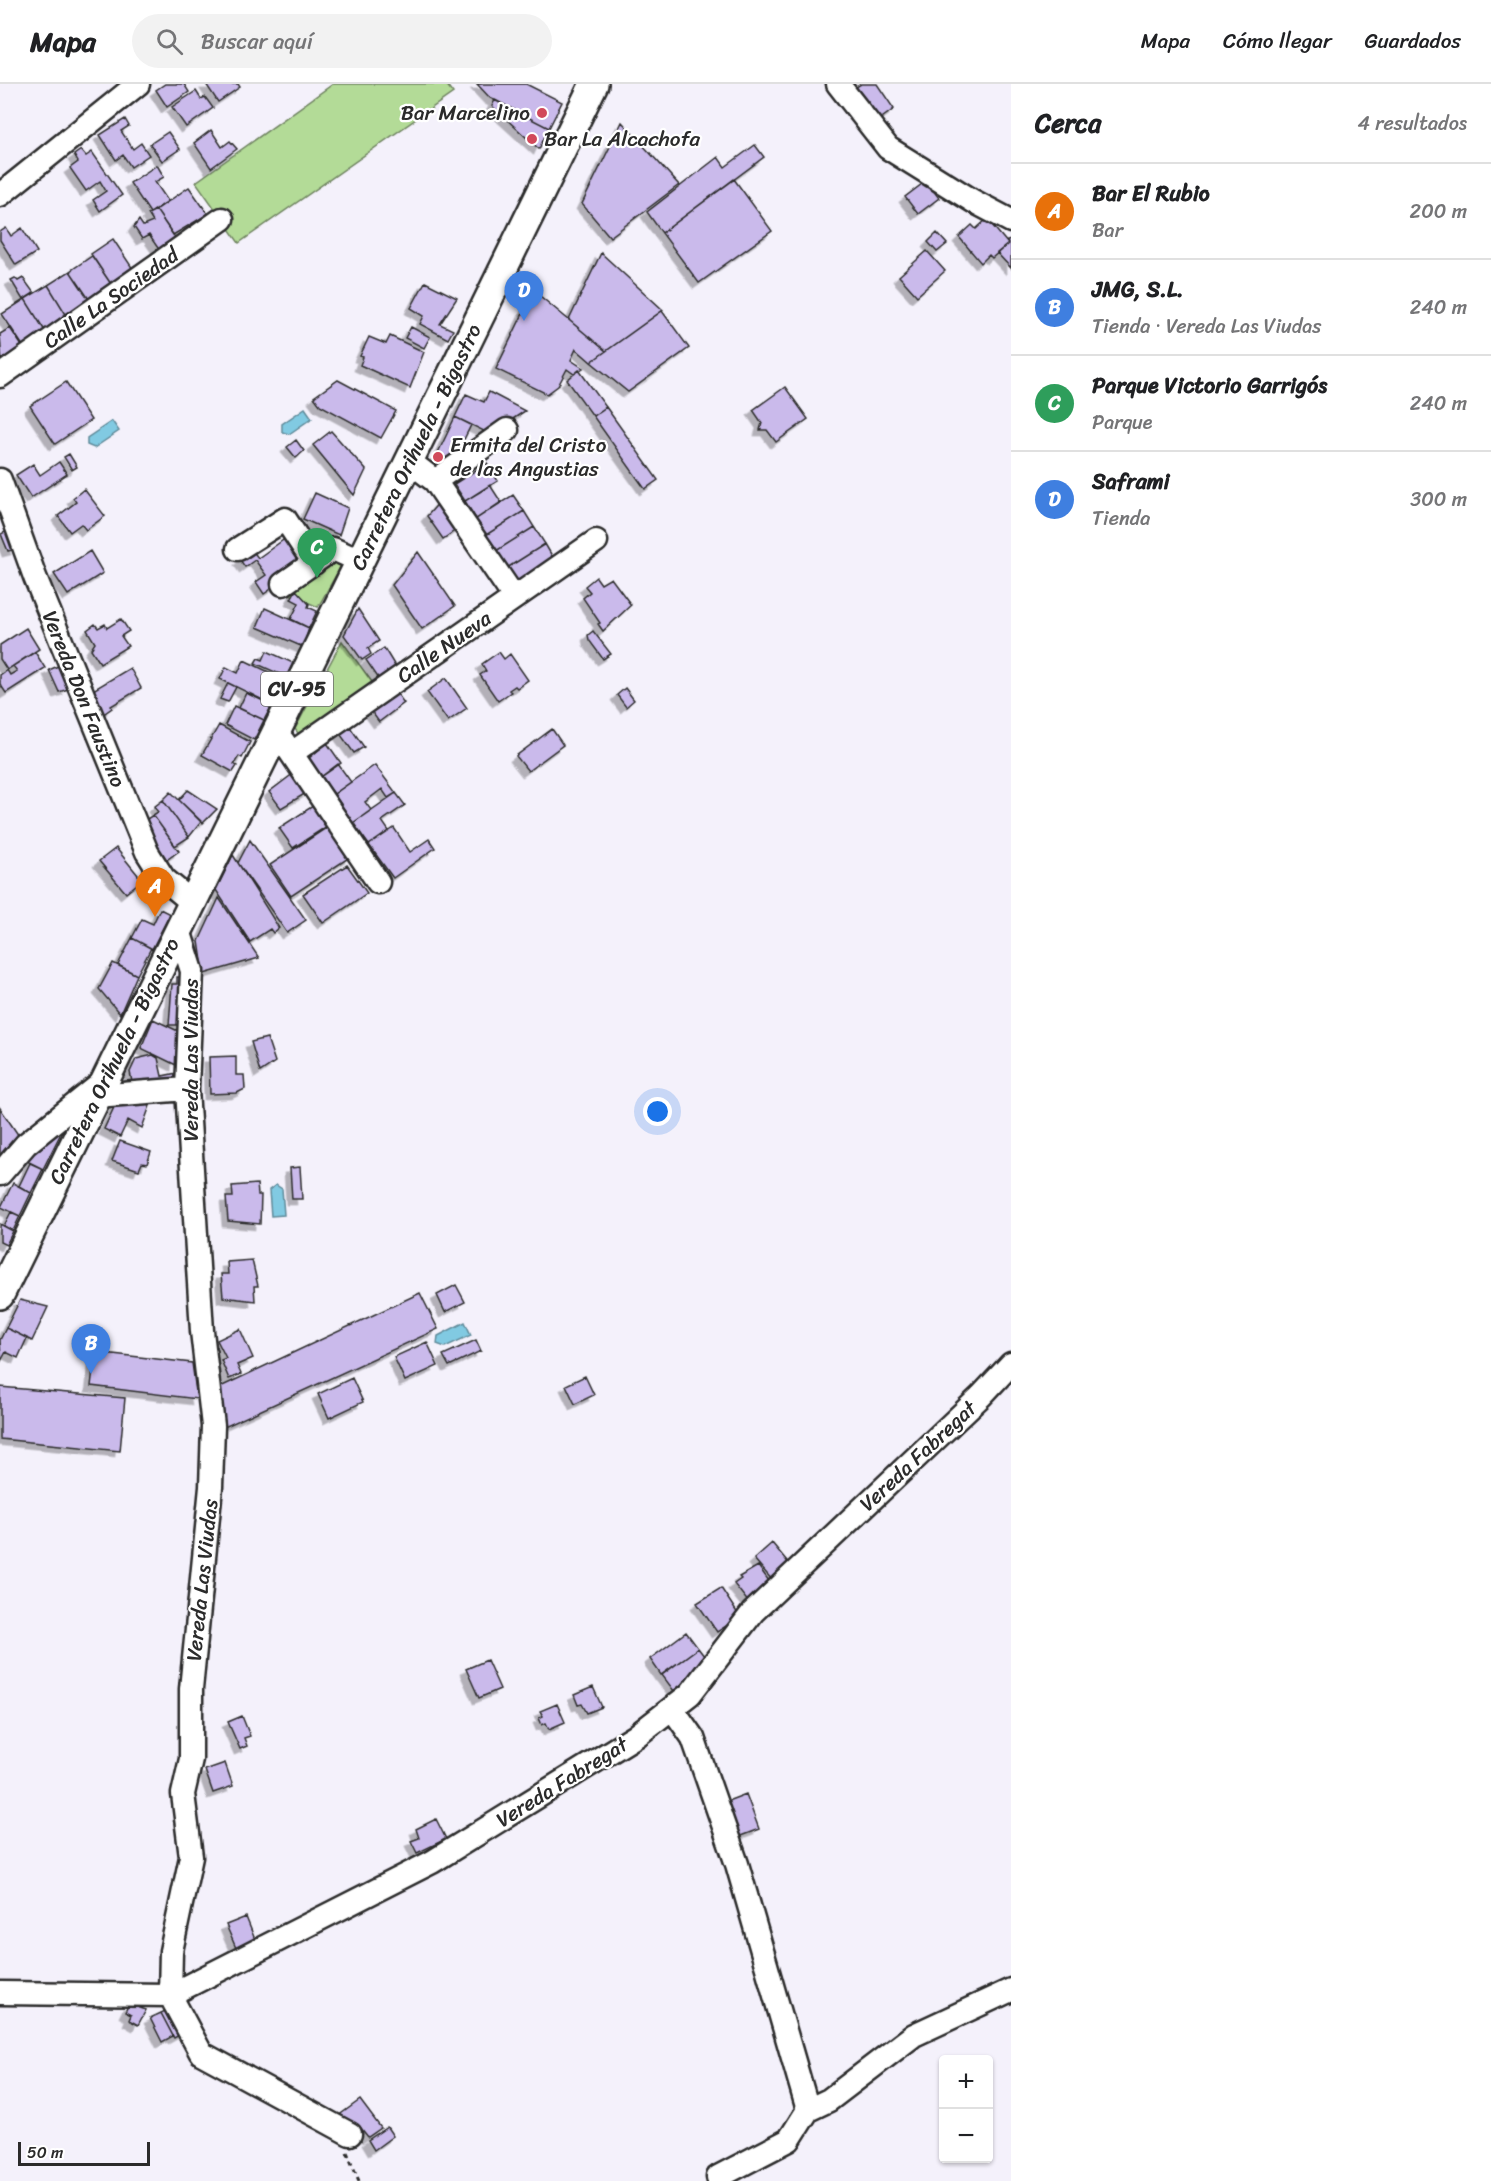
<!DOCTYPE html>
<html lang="es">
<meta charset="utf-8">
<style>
:root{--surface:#fff;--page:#f2f2f2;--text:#202124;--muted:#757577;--line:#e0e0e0;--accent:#1a73e8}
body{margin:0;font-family:Sriracha,sans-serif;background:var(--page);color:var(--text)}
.controls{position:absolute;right:18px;bottom:18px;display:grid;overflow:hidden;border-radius:6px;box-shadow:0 2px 4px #0004}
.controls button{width:54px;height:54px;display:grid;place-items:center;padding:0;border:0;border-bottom:2px solid var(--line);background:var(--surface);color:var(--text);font:30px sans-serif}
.scale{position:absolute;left:18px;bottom:15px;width:132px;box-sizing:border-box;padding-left:6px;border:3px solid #2b2b2b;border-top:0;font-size:16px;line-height:21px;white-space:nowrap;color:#2b2b2b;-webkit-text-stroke:4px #fff;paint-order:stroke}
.you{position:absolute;left:658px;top:1028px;width:21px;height:21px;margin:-15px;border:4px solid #fff;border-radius:50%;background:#1a73e8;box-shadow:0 0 0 9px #1a73e833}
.badge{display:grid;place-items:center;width:39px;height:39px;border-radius:50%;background:var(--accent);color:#fff;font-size:20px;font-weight:700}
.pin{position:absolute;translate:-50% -50px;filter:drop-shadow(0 2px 3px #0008)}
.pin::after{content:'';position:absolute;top:32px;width:21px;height:18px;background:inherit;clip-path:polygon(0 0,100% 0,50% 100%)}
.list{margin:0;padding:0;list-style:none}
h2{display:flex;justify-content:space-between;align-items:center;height:78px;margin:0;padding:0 24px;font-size:26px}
h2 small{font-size:20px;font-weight:400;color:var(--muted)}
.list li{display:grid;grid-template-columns:39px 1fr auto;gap:18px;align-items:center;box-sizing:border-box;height:96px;padding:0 24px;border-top:2px solid var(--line)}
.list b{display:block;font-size:22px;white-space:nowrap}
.list p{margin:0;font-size:20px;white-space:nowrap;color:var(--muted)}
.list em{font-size:20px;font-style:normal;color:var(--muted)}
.icon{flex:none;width:33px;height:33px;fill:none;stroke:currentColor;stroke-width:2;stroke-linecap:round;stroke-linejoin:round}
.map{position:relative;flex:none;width:1011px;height:2097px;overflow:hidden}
header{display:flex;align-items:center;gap:36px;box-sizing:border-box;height:84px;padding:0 30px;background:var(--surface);border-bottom:2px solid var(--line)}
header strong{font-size:28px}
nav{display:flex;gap:33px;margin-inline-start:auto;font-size:21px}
.search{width:420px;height:54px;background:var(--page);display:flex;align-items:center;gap:15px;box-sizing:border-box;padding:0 21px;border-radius:33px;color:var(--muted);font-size:22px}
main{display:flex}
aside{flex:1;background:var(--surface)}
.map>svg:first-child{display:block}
.green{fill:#b3db97;stroke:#6f8361;stroke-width:1.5}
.water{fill:#81cae2;stroke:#5f8a99;stroke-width:1.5}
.building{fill:#cabaeb;stroke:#2b2b2b;stroke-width:1.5;filter:url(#shadow)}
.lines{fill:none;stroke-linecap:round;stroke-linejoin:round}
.minor-casing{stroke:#2b2b2b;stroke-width:27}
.major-casing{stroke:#2b2b2b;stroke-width:32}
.path{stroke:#2b2b2b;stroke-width:3;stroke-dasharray:4.5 4.5;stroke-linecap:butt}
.minor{stroke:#fff;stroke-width:22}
.major{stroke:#fff;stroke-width:27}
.poi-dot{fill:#d1495b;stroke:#fff;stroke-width:2}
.labels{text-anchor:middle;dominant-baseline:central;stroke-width:4.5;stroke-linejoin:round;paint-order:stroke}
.shield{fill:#fff;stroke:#6b6b6b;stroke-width:1.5}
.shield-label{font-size:20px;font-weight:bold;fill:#2b2b2b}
.poi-label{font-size:21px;fill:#2b2b2b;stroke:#fff;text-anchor:start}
.street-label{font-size:21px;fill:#2b2b2b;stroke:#fff}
</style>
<header>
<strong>Mapa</strong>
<div class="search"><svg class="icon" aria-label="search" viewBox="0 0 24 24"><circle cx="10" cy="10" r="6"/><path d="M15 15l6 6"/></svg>Buscar aquí</div>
<nav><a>Mapa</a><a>Cómo llegar</a><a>Guardados</a></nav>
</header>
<main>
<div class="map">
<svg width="1011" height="2097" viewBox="0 0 1011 2097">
<defs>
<filter id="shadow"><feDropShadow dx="-5.5" dy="5.5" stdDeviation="0" flood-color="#0004"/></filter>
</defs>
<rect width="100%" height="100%" fill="#f4f1fb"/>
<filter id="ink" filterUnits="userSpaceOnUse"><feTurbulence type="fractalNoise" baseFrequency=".0167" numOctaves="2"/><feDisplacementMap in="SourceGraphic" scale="12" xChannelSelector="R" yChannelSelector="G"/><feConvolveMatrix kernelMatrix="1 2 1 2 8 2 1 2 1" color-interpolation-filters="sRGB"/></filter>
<g filter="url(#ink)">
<path class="green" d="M333,0h113l7,9 -214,150 -43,-61z
M326,475l15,7 -23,41 -35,-16z
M342,557l33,45 -72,54 -8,-11z"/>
<path class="water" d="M305,324l7,10 -23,16 -7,-2v-8z
M112,337l7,10 -25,17 -7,-3v-7z
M276,1101l6,4 2,26 -13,1 -2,-26z
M465,1238l6,13 -26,12 -8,-3 1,-8z"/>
<path class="building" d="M165,0h19l5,8 -22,15 -11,-17z
M206,0h32l2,3 -22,15z
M477,0h49l36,18 -13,26 -59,-30z
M861,0h16l17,25 -15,11 -23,-33z
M196,7l5,8 4,-2 8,11 -27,19 -14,-20z
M495,16l54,28 -10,21 -47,-43z
M125,35l4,7 -8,5 12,18 8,-6 8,12 -18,12 -8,-12 -7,5 -16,-25z
M622,38l57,63 -69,52 -28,-33z
M211,46l11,17 8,-6 7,8 -26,19 -17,-25z
M168,48l12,17 -18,12 -12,-17z
M755,61l9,12 -102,76 -15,-21 71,-55 7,10z
M81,66l5,6 6,-4 30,43 -22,16 -7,-11 13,-9 -6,-10 -14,10 -16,-23 8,-6 -4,-7z
M157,81l7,12 -9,5 13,19 -18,12 -20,-30z
M734,95l38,52 -73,52 -37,-50z
M926,97l13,17 -21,16 -13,-17z
M189,103l19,27 -35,21 -17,-25z
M156,126l21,30 -17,11 -11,-16 -7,4 -8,-12 5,-7 4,6 10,-4 -5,-8z
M987,135l21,25 -16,14 -3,-3 -8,8 -22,-26 13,-12 4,4z
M6,144l5,8 11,-8 15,24 -21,13 -16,-25v-8z
M937,149l10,11 -10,8 -9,-10z
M113,155l22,33 -22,15 -22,-33z
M1011,156v28l-14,-15 11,-9 -1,-3z
M927,167l18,20 -28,25 -18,-20z
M601,169l62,57 -57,41 -37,-31z
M92,172l21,31 -22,15 -21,-31z
M70,187l20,30 -23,15 -19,-31z
M15,194l3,3 5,-3 11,15 -11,7 -12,-20z
M425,198l32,16 -17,26 13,6 -5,9 -28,-15 4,-8 -13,-8z
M48,201l19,31 -22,15 -20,-32z
M534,207l72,60 -15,11 -15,-13 -5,11 12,8 -9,6 -7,-5 -9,17 -11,8 -51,-25z
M25,215l20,32 -22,15 -21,-32z
M662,227l27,37 -61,44 -37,-30z
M411,243l19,10 -6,11 -19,-10z
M10,244l14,21 -22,15 -2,-30z
M390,252l34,16 -14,36 -50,-23 3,-8 -3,-1 9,-19 17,7z
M579,286l27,37 -13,9 -26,-36z
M338,296l58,31 -15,27 -61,-33 -6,-8z
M66,298l25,38 -36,24 -25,-38z
M785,303l23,32 -32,23 -9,-12h-7l2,-7 -9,-13z
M489,308l36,19 -35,23 -35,-17 11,-23 18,8z
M606,323l52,73 -13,9 -52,-73z
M455,333l16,8 -20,41 -16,-7z
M331,347l35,39 -12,25 -41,-50z
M296,356l8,11 -8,7 -9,-11z
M69,370l8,13 -5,3 -8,-13z
M59,378l8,12 -36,24 -15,-23 17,-11 7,11z
M487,379l11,18 -33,20 -11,-17z
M490,401l11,17 -25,17 -11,-18z
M84,405l21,27 -19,14 -5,-6 -11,8 -12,-16 18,-14 -3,-4z
M315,409l33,15 -9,27 -36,-16z
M513,411l11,16 -38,24 -10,-16z
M442,415l21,26 -20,14 -16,-23z
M524,427l10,16 -38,24 -10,-16z
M534,443l11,17 -38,24 -11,-17z
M9,446l7,19 -8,2 -7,-17z
M286,454l16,22 -1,8 -37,26 -8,-12 10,-7 -11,-15 -10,7 -5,-7 13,-9 5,7z
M545,460l10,17 -38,24 -10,-17z
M90,467l13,22 -35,22 -14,-21z
M418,468l37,54 -33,23 -30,-44z
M596,493l5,7 10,-6 20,27 -28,26 -5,-7 2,-1 -17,-25 7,-6 -5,-6z
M296,506l13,14 -1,3 9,4 -8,17 -18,-9 8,-16 -8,-4z
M265,524l44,20 -6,19 -46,-20z
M358,525l21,32 -11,7 3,6 -9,6 -18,-25z
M121,535l8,12 -8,5 7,10 -28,17 -9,-14 4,-6 -8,-13 8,-6 3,4 7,-4 2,4z
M26,544l13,21 -32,21 -7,-11v-14z
M593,547l18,23 -8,5 -14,-19 -1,-5z
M384,564l14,23 -17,11 -15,-22z
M267,567l26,12 -7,14 -31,-14 3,-5 5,2z
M35,568l10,16 -39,25 -6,-9v-9l7,-5 3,5 7,-4 -4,-5z
M499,568l5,7 6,-5 18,26 -11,8 -2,-2 -6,4 2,2 -13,9 -18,-26 6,-4 -4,-7z
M244,576l35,17 -12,25 -47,-23 6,-12 12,6z
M58,582l10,23 -9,3 -10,-22z
M130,584l11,20 -30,18 1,2 -10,7 -9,-25z
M446,594l21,30 -19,13 -21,-29z
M228,599l8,4 -8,15 -8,-3z
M393,604l11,15 -25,19 -11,-15z
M625,604l9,12 -8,7 -9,-12z
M246,609l26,12 -8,15 -25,-12z
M234,622l30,14 -10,20 -29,-15z
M348,640l16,23 -10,6 -16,-22z
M219,641l31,17 -8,16 -3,-2 -5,8 3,2 -4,6 -31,-17z
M552,645l11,16 -35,26 -12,-15z
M327,659l14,20 -20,14 -13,-18z
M338,680l13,18 -17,12 -13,-17z
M375,681l21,28 -8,5 -6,-9 -17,13 6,8 -18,13 -19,-29z
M294,689l14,19 -27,16 -12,-16z
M188,706l29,19 -14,14 -24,-23z
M171,708l30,30 -12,15 -26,-37z
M396,709l9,12 -23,16 7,10 -20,14 -16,-22z
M163,716l26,37 -14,9 -22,-31 5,-3 -4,-5z
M319,718l13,21 -39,25 -14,-20z
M153,731l26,36 -14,10 -26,-37z
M329,742l21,31 -59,39 -21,-31z
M394,744l16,24 19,-13 6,9 -42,30 -24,-33z
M250,756l56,80 -19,13 -49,-70z
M116,764l26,32 -16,13 -27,-32z
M233,771l46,73 -6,5 -3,-4 -20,13 -34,-52z
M347,781l20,28 -44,30 -20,-29z
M219,814l40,60 -55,16 -5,-33z
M160,825l10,5 -18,35 -20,-11 10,-19 11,5z
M132,854l19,10 -14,27 -19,-10z
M113,879l24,12 -17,39 -21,-25z
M177,893h7l-3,48h-12l3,-41h5z
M153,935l27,13 -4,33 -35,-17z
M267,954l8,24 -15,10 -9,-30z
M153,971l5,3 4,18 15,-3 2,11 -45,8 -4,-20 6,-13z
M236,972v19h8l1,14 -8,4 -27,1 -1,-37z
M116,1019h35l-9,25 -14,-8 -8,17 -16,-8z
M0,1024l21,31 -21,22z
M65,1041l-22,44 -22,-11z
M120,1057l31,11 -4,12 -5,-1 -3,7 -27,-9z
M30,1079l13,6 -12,24 -12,-7z
M300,1083l2,32h-10l-2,-31z
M13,1099l18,10 -11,23 -19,-9z
M257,1100l1,11h3l-1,29 -32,-3 -2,-24h7l-1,-11z
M11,1128l9,4 -7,15 -9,-5z
M0,1140l13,7 -7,14 -6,-3z
M252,1176l6,26h-4l1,15 -32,-4 -2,-23h7l-1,-12z
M456,1201l9,17 -20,10 -8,-17z
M420,1209l18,36 -218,100 -4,-40z
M20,1216l28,7 -16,34 -26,-13z
M6,1244l21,10 -9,20 -12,-6 -5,9 -1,-21z
M240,1245l13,29 -16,7 4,9 -12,5 -8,-19 5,-2 -9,-18z
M476,1256l5,11 -32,15 -6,-11z
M427,1258l11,24 -33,15 -11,-24z
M95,1268l97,11 5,36 -106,-13z
M585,1292l9,19 -19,9 -9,-19z
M352,1294l11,24 -34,16 -11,-24z
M0,1303l125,11 -5,53 -120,-12z
M772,1459l19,23 -18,15 -19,-22z
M758,1482l14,19 -23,18 -15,-19 7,-5 -2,-2z
M721,1504l19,29 -23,15 -20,-29z
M686,1548l12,16 -37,27 -11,-16z
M698,1564l10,13 -34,30 -12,-16z
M487,1576l13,29 -21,9 -13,-29z
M593,1603l9,20 -15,6 -5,-9 -4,1 -4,-10z
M557,1620l8,18 -16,7 -3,-6 -4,2 -3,-7 4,-2 -3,-5z
M242,1632l8,20 -6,2 3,8 -7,3 -12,-27z
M225,1679l8,23 -20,7 -8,-23z
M746,1710l13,35 -21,8 -13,-35z
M436,1735l10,20 -29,14 -6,-12 8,-3 -3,-9z
M246,1833l12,30 -19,8 -13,-30z
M129,1920l17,6 -8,15 -9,-5 2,-5 -6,-3z
M171,1924l12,25 -9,5 -13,-25z
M161,1929l12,23 -11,6 -12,-24z
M360,2016l21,28 -13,9 -7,-9 -4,3 -19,-15z
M387,2043l6,9 -19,14 -6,-10z"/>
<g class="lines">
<g class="minor-casing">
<path id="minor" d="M838,0l50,64 85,53 38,20
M0,111l138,-111
M0,292l222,-157
M409,377l26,20 79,116
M0,396l35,97 112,275 17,27 29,24
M435,397l72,-51
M238,465l47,-30 29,44
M283,500l50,-35 27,12
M283,657l95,141
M292,669l304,-212
M179,846l13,41 -5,118 15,242 11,95 -2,61 -20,202v70l-8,35 8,63 -20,94 -1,44 31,58 149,81
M96,1012l91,-7
M0,1090l26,-30 77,-62
M672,1624l21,30 44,126 71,246
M0,1909l170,2 262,-133 204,-126 54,-42 63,-82 228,-216 30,-32
M719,2097l-1,-4 71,-37 19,-30 21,-10 85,-65 97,-45"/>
</g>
<g class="major-casing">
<path id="major" d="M0,1211l594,-1211"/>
</g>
<path class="path" d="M347,2068l12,29"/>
<use href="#minor" class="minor"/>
<use href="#major" class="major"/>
</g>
</g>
<g class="poi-dot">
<circle cx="542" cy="29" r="6"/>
<circle cx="532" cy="55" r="6"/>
<circle cx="438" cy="373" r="6"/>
</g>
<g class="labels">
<rect class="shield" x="261" y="588" width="72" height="34" rx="4.5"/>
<g class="shield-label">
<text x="297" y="605">CV-95</text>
</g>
<g class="poi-label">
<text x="530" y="29" text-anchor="end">Bar Marcelino</text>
<text x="544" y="55">Bar La Alcachofa</text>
<text x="450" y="361">Ermita del Cristo<tspan x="450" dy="24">de las Angustias</tspan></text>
</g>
<g class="street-label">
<text transform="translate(111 214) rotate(-35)">Calle La Sociedad</text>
<text transform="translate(416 363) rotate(-64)">Carretera Orihuela - Bigastro</text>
<text transform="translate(444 563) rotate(-35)">Calle Nueva</text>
<text transform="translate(84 615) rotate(68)">Vereda Don Faustino</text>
<text transform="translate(191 976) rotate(-90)">Vereda Las Viudas</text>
<text transform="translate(114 977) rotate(-64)">Carretera Orihuela - Bigastro</text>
<text transform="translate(918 1372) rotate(-43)">Vereda Fabregat</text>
<text transform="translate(202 1496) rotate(-84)">Vereda Las Viudas</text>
<text transform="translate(562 1698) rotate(-32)">Vereda Fabregat</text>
</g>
</g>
</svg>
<div class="controls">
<button>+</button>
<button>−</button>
</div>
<div class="scale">50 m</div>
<div class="you"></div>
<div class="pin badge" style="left:155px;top:833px;background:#e8710a">A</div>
<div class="pin badge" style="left:91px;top:1290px;background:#3f7fe0">B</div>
<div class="pin badge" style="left:317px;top:494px;background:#2e9e5b">C</div>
<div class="pin badge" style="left:524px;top:237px;background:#3f7fe0">D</div>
</div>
<aside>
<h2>Cerca<small>4 resultados</small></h2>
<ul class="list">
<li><span class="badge" style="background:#e8710a">A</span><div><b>Bar El Rubio</b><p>Bar</p></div><em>200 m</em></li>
<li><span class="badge" style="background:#3f7fe0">B</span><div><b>JMG, S.L.</b><p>Tienda · Vereda Las Viudas</p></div><em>240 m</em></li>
<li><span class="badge" style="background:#2e9e5b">C</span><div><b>Parque Victorio Garrigós</b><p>Parque</p></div><em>240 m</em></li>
<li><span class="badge" style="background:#3f7fe0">D</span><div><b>Saframi</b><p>Tienda</p></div><em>300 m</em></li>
</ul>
</aside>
</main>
